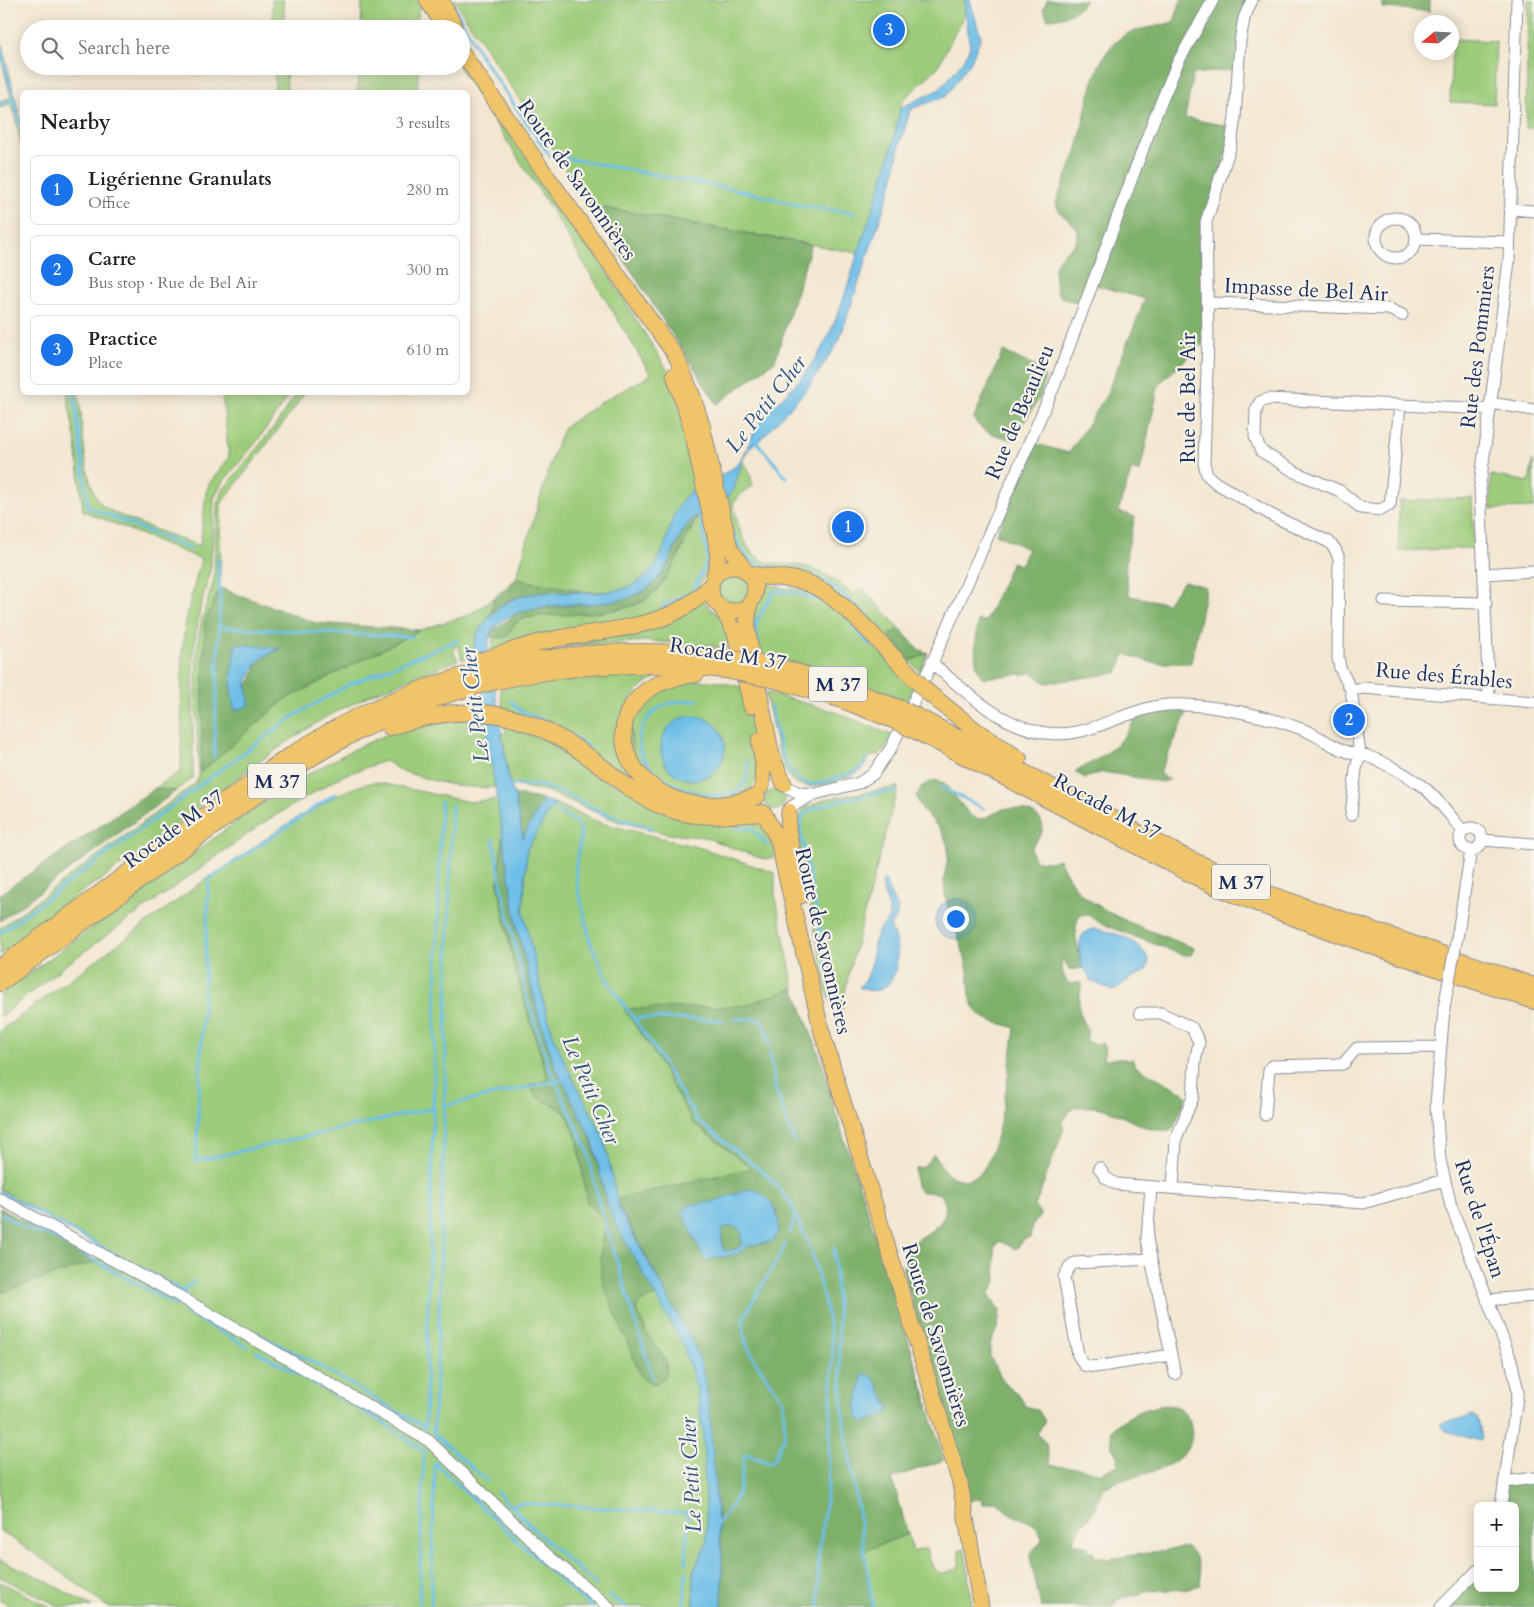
<!DOCTYPE html>
<meta charset="utf-8">
<style>
:root{--surface:#fff;--page:#f2f2f2;--text:#202124;--muted:#757577;--line:#e0e0e0;--accent:#1a73e8}
body{margin:0;font-family:Cardo,serif;background:var(--page);color:var(--text)}
.controls{position:absolute;right:15px;bottom:15px;display:grid;overflow:hidden;border-radius:8px;box-shadow:0 2px 12px #0003}
.controls button{width:45px;height:45px;display:grid;place-items:center;padding:0;border:0;border-bottom:1px solid var(--line);background:var(--surface);color:var(--text);font:25px sans-serif}
.compass{position:absolute;left:1414px;top:15px;width:45px;height:45px;border-radius:50%;background:var(--surface);box-shadow:0 2px 12px #0003;rotate:252deg}
.you{position:absolute;left:955px;top:918px;width:18px;height:18px;margin:-12px;border:4px solid #fff;border-radius:50%;background:#1a73e8;box-shadow:0 0 0 8px #1a73e833}
.badge{display:grid;place-items:center;width:32px;height:32px;border-radius:50%;background:var(--accent);color:#fff;font-size:16px;font-weight:700}
.pin{position:absolute;translate:-50% -50%;border:2px solid #fff;box-shadow:0 1px 5px #0006}
.list{margin:0;padding:0;list-style:none}
h2{display:flex;justify-content:space-between;align-items:center;height:65px;margin:0;padding:0 20px;font-size:21px}
h2 small{font-size:16px;font-weight:400;color:var(--muted)}
.list li{display:grid;grid-template-columns:32px 1fr auto;gap:15px;align-items:center;box-sizing:border-box;height:70px;margin:0 10px 10px;padding:0 10px;border:1px solid var(--line);border-radius:8px}
.list b{display:block;font-size:19px;white-space:nowrap}
.list p{margin:0;font-size:16px;white-space:nowrap;color:var(--muted)}
.list em{font-size:16px;font-style:normal;color:var(--muted)}
.icon{flex:none;width:28px;height:28px;fill:none;stroke:currentColor;stroke-width:2;stroke-linecap:round;stroke-linejoin:round}
.map{position:relative;flex:none;width:1534px;height:1607px;overflow:hidden}
.search{position:absolute;background:var(--surface);box-shadow:0 2px 12px #0003;left:20px;top:20px;width:450px;height:55px;display:flex;align-items:center;gap:12px;box-sizing:border-box;padding:0 18px;border-radius:28px;color:var(--muted);font-size:19px}
.panel{position:absolute;background:var(--surface);box-shadow:0 2px 12px #0003;left:20px;top:90px;width:450px;height:305px;border-radius:8px}
.map>svg:first-child{display:block}
.green{fill:#9dcc7a;stroke:#5c7e6c;fill-rule:evenodd}
.forest{fill:#7eb06a;stroke:#4c7064;fill-rule:evenodd}
.water{fill:#6cbee8;stroke:#4476a3;fill-rule:evenodd}
.lines{fill:none;stroke-linecap:round;stroke-linejoin:round}
.stream{stroke:#6cbee8;stroke-width:3}
.minor-casing{stroke:#878b98;stroke-width:13}
.major-casing{stroke:#878b98;stroke-width:17}
.highway-casing{stroke:#878b98;stroke-width:18}
.minor{stroke:#fff;stroke-width:11}
.major{stroke:#f0c469;stroke-width:15}
.highway{stroke:#f0c469;stroke-width:16}
.minor-bridge-casing{stroke:#878b98;stroke-width:13;stroke-linecap:butt}
.highway-bridge-casing{stroke:#878b98;stroke-width:18;stroke-linecap:butt}
.minor-bridge{stroke:#fff;stroke-width:11}
.highway-bridge{stroke:#f0c469;stroke-width:16}
.labels{text-anchor:middle;dominant-baseline:central;stroke-width:4.5;stroke-linejoin:round;paint-order:stroke}
.shield{fill:#f7f3e8;stroke:#5d6a87;stroke-width:1}
.shield-label{font-size:20px;font-weight:bold;fill:#1b2f5e}
.street-label{font-size:21px;fill:#1b2f5e;stroke:#f7f3e8}
.water-label{font-size:22px;font-style:italic;fill:#2f5380;stroke:#f7f3e8}
</style>
<div class="map">
<svg width="1534" height="1607" viewBox="0 0 1534 1607">
<rect width="100%" height="100%" fill="#f7f3e8"/>
<filter id="ink" filterUnits="userSpaceOnUse"><feTurbulence type="fractalNoise" baseFrequency=".02" numOctaves="2"/><feDisplacementMap in="SourceGraphic" scale="10" xChannelSelector="R" yChannelSelector="G"/><feConvolveMatrix kernelMatrix="1 2 1 2 8 2 1 2 1" color-interpolation-filters="sRGB"/></filter>
<filter id="wash" filterUnits="userSpaceOnUse"><feTurbulence type="fractalNoise" baseFrequency=".0096" numOctaves="4" result="noise"/><feDisplacementMap in="SourceGraphic" scale="20" xChannelSelector="R" yChannelSelector="G"/><feGaussianBlur stdDeviation="1.12" result="paint"/><feColorMatrix in="noise" values="0 0 0 0 0 0 0 0 0 0 0 0 0 0 0 0 0 1.4 0 .05"/><feComposite in="paint" operator="in"/></filter>
<g filter="url(#wash)">
<rect width="100%" height="100%" fill="#f3e7d1"/>
<path class="green" d="M272,0h11l2,29h-12z
M362,0h62l1,2 -7,8v19h-57z
M454,0h510l1,13 -28,55 -35,33 -16,73 -28,79 -269,-48z
M1528,0h6v128h-8z
M0,37l22,88v24l-10,-46 -12,5v-6l11,-5 -11,-43z
M1452,39l44,2 -2,63 -44,-2z
M461,58l143,209 64,104 9,21 21,93c-23,19 -23,33 -32,59 -25,71 -95,45 -150,35l37,-124 11,-28 39,-26 48,-26 -101,-168 -92,-141h3z
M274,66h12l1,26h-12z
M359,66h60l-2,26h-60z
M67,393h11c6,29 4,89 23,111 9,11 81,35 99,42l6,-53 3,-9 20,-27 -7,-64h69l-33,47 -36,43 -8,15 -3,68 -12,48 -6,41v123l-17,13 -22,-2 27,-18 1,-118 4,-34 15,-60 -118,-48 -7,-67z
M297,393h7l-10,16 -73,95 -1,84 -15,34 -4,149 83,-71 136,-70 49,-15 25,-17 -2,14 -16,23 -2,20 -12,5 -4,-15 -3,1 -1,7 4,7 -84,33 -50,25 -50,33 -177,132 -1,-1 -34,24 1,2 -63,47v-27l196,-145 3,-7 -3,-84 1,-41 4,-28 13,-43 3,-76 6,-14 52,-64z
M1533,460l1,48 -43,1v-34l38,7z
M743,462l7,11 3,13 -11,7 -9,11c5,20 10,47 31,57 10,5 27,2 39,5 19,4 35,16 50,29l9,-8 38,42 -7,3 -3,5 20,24 18,-8 -8,18 -11,-10 -2,2 -58,-60 -89,-34 -12,-9 -10,-9 -15,-53 10,-6 5,-23z
M1472,498l2,50 -75,3v-50z
M705,508l7,34 -1,21 -17,33 -52,23 -150,32 1,-13 13,-1 8,-13 8,-5c35,-10 110,2 134,-28 8,-10 17,-24 23,-36 8,-15 13,-34 26,-47z
M715 589a17 17 0 1 1 34 0a17 17 0 1 1-34 0Z
M761,581l11,1 1,4 32,5 28,12 80,84 -6,14 -69,-27 -83,-21 -2,-42 9,-16z
M704,600l6,9 12,7 13,32 -86,-7 -95,6z
M627,673h36l-23,15 -10,12 1,74 8,10 -3,4 -133,-78 -3,-21 55,-10z
M691,680l28,2 23,5c5,23 21,73 13,94 -13,33 -95,14 -112,-9 -10,-13 -12,-27 -12,-43 1,-9 9,-27 17,-33 8,-7 32,-12 43,-16zM722,734c9,32 -15,54 -46,41z
M765,692l68,19 61,25 -14,18 -11,3c-3,14 -16,18 -29,23 -44,15 -54,4 -64,-39 -4,-16 -7,-33 -11,-49z
M444,718l42,3 10,66c-30,3 -67,-6 -96,-17 -6,-2 -10,-8 -16,-9l-42,15 -76,45 -199,143 -67,53v-22l281,-206 75,-41 32,-14z
M504,723l43,13 66,47 142,38 13,12 8,23 -9,3 -7,-1 -56,-21 -35,-3 -52,-13 -71,-30 -34,-6 -3,-4 -7,-47 4,-2z
M376,782l94,20 28,-3 5,31 -5,53 28,45 -3,-18 4,-61 27,-46 47,20 100,25 74,25v21l19,94 -18,8 74,162 79,248 -207,201 -15,-64 -14,29 1,35h-586l-60,-45 -48,-31v-238l113,-39 -113,-65v-158l209,-154 3,-2v3c36,-27 122,-92 164,-96z
M898,787l-48,180 -8,41 -1,24 -4,-17 -11,-25 -31,-166 10,-16 20,-9z
M765 800a10 10 0 1 1 20 0a10 10 0 1 1-20 0Z
M908,1534l5,18 13,-4 7,20 8,6 16,-5 3,-7 -1,-12 6,-2 7,59h-99l-9,-56z
M0,1560l37,16 55,31h-31l-61,-30z
M0,1582l50,25h-36l-14,-6z"/>
<path class="forest" d="M1047,0h39c-8,12 -23,19 -38,19l-5,-10z
M1181,0h71l-13,69 -46,5 -8,44 49,9 -24,78 -2,134 -49,45 -19,88 -8,-3 -14,42 17,6c-7,30 -14,49 -5,79l37,7 17,-22 22,6 -15,76h-38l-28,-9 -8,19 -71,10 -14,-10 -49,5c-13,-15 -6,-40 -5,-58l8,1 26,-59 8,3 8,-16 -32,-15 40,-90 33,9 37,-57 39,-97 -53,-15 -8,20 -20,-5 -6,-5c-3,-11 -6,-23 0,-34 5,-10 21,-13 20,-27 -2,-13 -21,-16 -22,-31 8,-21 19,-43 24,-65 8,-33 12,-80 43,-101 15,-10 34,-7 51,-15z
M1383,0h47v11l-47,-3z
M589,205l222,40 -36,116 -58,43z
M1003,351l31,15 11,11 -5,20 -27,43c-13,-4 -34,-7 -39,-22z
M700,513c-16,26 -25,57 -46,80 -22,24 -92,20 -125,24l-12,4 -11,16h-16v-4l29,-21 40,-6 43,-3 61,-29 20,-43z
M516,579l67,12 -66,6 -8,3 -17,12 2,-14z
M220,588l96,35 104,7 -136,70 -83,72 4,-150zM240,644l39,6c-26,6 -21,21 -33,39 -4,6 -9,10 -13,15l-1,-25 3,-33z
M900,629l18,20 10,4 -18,8 -21,-26z
M1191,704l-32,70 11,6 -8,2 -59,-10 -18,6 -10,-6c36,-20 45,-25 65,-62z
M935,780l9,3 26,32c4,3 7,4 12,4 8,-1 13,-8 21,-10 13,-2 45,3 39,23 -2,6 -9,10 -11,17l2,8 4,4 13,1 9,-3c6,12 13,26 23,35 31,26 76,39 112,54l-2,7h-9l-81,-31 -16,-10 -6,1c-10,18 0,34 2,53l-13,2 -7,-12c-1,8 1,20 7,26l13,-2c-4,20 -6,31 6,49l-2,9 7,4 9,-1 3,5 -2,11h30l2,7 48,26 4,4 -14,33c-24,7 -47,-14 -69,-20 -10,-3 -21,-2 -31,-2l-11,16 2,6 -29,77 6,9 -9,10 -2,13 -6,1 -8,10 -17,-8 -5,8 2,32 -7,14 11,16 -2,15 -8,19v12l16,29 13,8 6,12 13,4 7,11 -8,13 9,9 4,22c16,4 35,0 49,9l19,-9v-7l-6,-11 -1,-17c14,-14 43,-28 63,-24 6,1 11,7 14,12 8,17 3,32 -13,43 -20,15 -50,14 -71,27l-9,21 -21,28v6l14,4v4l5,1 2,5 12,2 80,-12c10,7 15,26 13,38l-11,4 -37,2 -33,8 -5,4 -1,4h-72l-11,-49 1,-5 11,-13c-3,-18 -14,-18 -29,-25 -6,-3 -11,-8 -17,-13l-13,2 -2,-6 -11,3 -67,-231 2,-21c17,-16 53,-24 36,-55 -22,-4 -27,3 -26,-26l8,-1 11,-13c4,6 8,14 13,19 11,9 26,9 35,-2 19,-22 28,-111 33,-143 -13,-5 -28,-5 -38,-16 -9,-10 -7,-28 -9,-41 -5,-30 -23,-57 -24,-89 0,-14 8,-27 2,-41 -6,-18 -24,-26 -30,-44l6,-11z
M154,789l22,2 -176,130v-27z
M514,794l29,6 -20,39z
M503,830l14,98 22,90 15,46 33,63 28,96 41,73 -16,6 -4,7 12,26 18,26 1,10 -3,7 -6,5 -6,1 -10,-6 -37,-89 -4,-15v-27l5,-26 -19,-18 -9,-60 -11,-29 -11,-8 -18,-8 -9,-13 19,-5 -34,-113 -16,-84z
M794,988l27,71 15,55 51,157 57,189 -52,18 16,56 -44,17 9,56h-151v-53l-22,-194 -8,-19 -77,-142 137,-31 -59,-45 -42,-75 -27,-39 119,-3z
M0,1208l94,54 -94,31z
M1534,1477v130h-93l37,-43v24h37v-82h-14l3,-24z"/>
<path class="water" d="M964,0h6l11,37 -10,24 -26,36 -32,11 -3,4 -11,35 -6,34 -54,160 -30,46 -49,53c-19,9 -21,35 -27,52 -15,11 -32,16 -44,31 -21,27 -18,58 -56,73 -43,17 -117,-4 -144,39v17l20,129 5,13 9,44 20,-38 11,3 -27,46 -4,61 22,97 9,30 13,30 37,71 15,71 73,132 8,19 7,31 4,33 6,93 5,37v53h-28l-1,-35 14,-29 -4,-111 -7,-46 -13,-41 -68,-122 -9,-23 -13,-58 -39,-78 -15,-46 -22,-90 -43,-277c-1,-11 4,-18 10,-27 43,-62 123,-5 166,-52 20,-22 16,-53 35,-75 13,-15 34,-18 49,-30 13,-10 15,-29 24,-42 16,-22 38,-38 53,-60 25,-34 35,-75 48,-115 16,-48 33,-92 41,-142l40,-19 23,-28 7,-14z
M240,644l41,5c-17,4 -31,19 -34,37 0,7 3,13 2,20l-14,4c-7,-19 -2,-43 0,-64z
M661 748a32 32 0 1 1 64 0a32 32 0 1 1-64 0Z
M882,881h4c3,23 22,22 4,46 15,24 7,78 -31,60 17,-15 11,-35 18,-54 3,-7 12,-10 12,-19 1,-12 -8,-21 -7,-33z
M1093,929c20,2 47,11 56,31l-3,11 -15,7 -18,13 -23,-11 -3,-8 -5,-4c-2,-15 -8,-35 11,-39z
M747,1189c23,0 41,33 26,52l-25,5 -11,8 -31,6 -3,-3 -21,-46 8,-6 22,-3zM730,1226l11,3 1,15 -5,5 -11,2 -3,-2 -2,-20z
M863,1373l10,4 17,31 -1,4 -25,11 -6,-5 -2,-10z
M1473,1416l5,3 4,20 -2,2 -34,-10 -5,-5v-3z"/>
<g class="lines">
<path class="stream" d="M451,0l31,58 67,97 194,36 54,14 58,8
M0,45l22,88
M0,105l14,-6
M74,392l14,115 103,42
M755,440l31,37
M734,534c19,46 41,27 76,40 24,9 42,28 60,46
M662,606l30,-14 16,-33 -9,-48
M852,625l18,20
M218,627l195,10
M758,645l-2,-23 18,-31 18,1 32,10
M511,700l8,10 33,14 37,23
M698,700c-25,2 -43,2 -55,26 -26,50 81,89 102,57 4,-7 3,-14 3,-22
M771,707c6,23 11,81 45,77 7,-1 15,-5 22,-7 11,-4 25,-6 29,-18
M214,757l6,-153 -2,-45
M509,786c33,-9 66,14 95,27 16,6 32,11 48,15
M941,787l42,21
M547,811l6,-3 25,16 3,10 -5,33 1,17 14,60 19,41 41,58 47,78 70,55 23,27 4,12 -5,18
M737,827l15,2 14,15
M493,839l9,50 25,109 23,72 37,79 11,50 55,180
M209,877l-13,284 238,-53
M209,879l126,-85
M0,933l292,-216 58,-33 108,-44
M828,972l-27,-139c-1,-6 -2,-13 3,-18 11,-12 75,-23 93,-24
M633,1018l91,2
M732,1019h27l6,8 5,18
M770,1052l5,36 19,54
M444,1106l122,-27
M0,1192l187,101
M3,1214l20,14 25,7 129,71
M795,1215l15,31
M834,1248l9,166 30,193
M812,1252l15,61 6,37 -5,134 -10,77 1,46
M182,1290l13,-9
M185,1312l63,35
M258,1334l53,27 115,67
M256,1351l125,70 44,31
M425,1428l16,-626
M433,1433l6,-109 13,-520
M433,1433l54,48
M434,1462l121,114 37,31
M497,1492l45,45 54,48
M511,1506l7,-3 170,10 -2,50
M716,1525c21,-22 26,-37 28,-68l2,-3 24,9 5,-5 10,-24 -2,-33 -29,-42 -8,-16 -3,-18 1,-8 42,-73
M609,1595l17,12
M419,1607l5,-155
M431,1607l4,-144
M684,1607l2,-35"/>
</g>
</g>
<g filter="url(#ink)">
<g class="lines">
<g class="minor-casing">
<path id="minor" d="M1252,0l-8,18 -4,24 -5,76 -4,26 -25,78 2,117 -4,124 3,12 9,8 59,34 54,25 6,7 4,9 -1,99 2,11 11,22 9,63 -4,16 -5,46
M1510,209l24,2
M1376 238a20 20 0 1 1 40 0a20 20 0 1 1-40 0Z
M1417,239l92,3
M1208,303l181,6 13,6
M1490,403l44,7
M1400,405l-10,100 -10,5 -19,-2 -21,-17 -43,-18 -36,-22 -6,-14 1,-27 4,-8 8,-3 221,10
M1484,574l50,-3
M1384,601l102,2
M932,663c34,29 68,63 114,70 42,6 74,-21 113,-27 39,-6 116,11 152,27 12,6 24,15 37,19 5,2 10,0 14,2 21,8 43,19 60,32 16,12 28,30 41,45
M1351,690l12,-2 171,14
M1489,699l-9,-213 29,-225 8,-261
M789,788l10,5 16,1 44,-11 14,-9 18,-26 41,-85 123,-279 99,-265 24,-57 35,-62
M791,807l23,-13
M1460 839a11 11 0 1 1 22 0a11 11 0 1 1-22 0Z
M1482,840l52,4
M1459,926l12,-76
M1444,1008l-8,97 4,55 11,46 60,154 7,31 -17,115
M1140,1013h21l31,15 7,14 -4,20 -2,35 -17,42 -3,49
M1265,1115l4,-45 3,-4 71,-2 14,-16 83,-1
M1099,1168l7,10 10,6 247,19 81,-23
M1151,1187l-4,52 28,135
M0,1199l179,97 250,145 117,113 63,53
M1151,1259l-76,4 -5,3 -6,11 14,78 6,10 11,2 76,-12
M1487,1300l47,-4
M1504,1482l30,-4
M1441,1607l37,-37"/>
</g>
<g class="major-casing">
<path id="major" d="M427,0l19,29
M441,0l13,25
M461,51l79,115 136,190 16,38 10,31 28,123 15,22
M674,375l17,52 25,114 2,17 -4,19
M711 589a22 22 0 1 1 44 0a22 22 0 1 1-44 0Z
M750,603l-3,21 3,23 22,109 12,28
M722,609l13,24 16,73
M759,741l4,23 -1,22
M789,811l-1,19 13,66
M765,815l13,25 43,189 139,454 21,124"/>
</g>
<g class="highway-casing">
<path id="highway" d="M748,573c18,6 38,3 57,9 37,13 81,69 110,97
M480,661c23,-7 46,-16 70,-21 55,-12 119,-8 160,-54
M773,666l55,15 73,28
M696,674c-134,16 -64,170 61,122
M776,680l64,19 56,22
M926,691l49,39 44,29
M916,716l269,141 78,35 271,94
M390,727c79,-27 136,-17 203,33 24,18 46,39 76,49 31,11 62,6 94,4
M910,728l300,156c106,45 215,80 324,117
M0,967c65,-48 129,-95 194,-143 54,-39 107,-80 167,-109 112,-55 237,-73 361,-58
M0,983c62,-45 123,-91 185,-136 53,-38 105,-79 162,-110 117,-63 248,-82 378,-67"/>
</g>
<use href="#minor" class="minor"/>
<use href="#major" class="major"/>
<use href="#highway" class="highway"/>
<g class="minor-bridge-casing">
<path id="minor-bridge" d="M1444,1008l15,-82"/>
</g>
<g class="highway-bridge-casing">
<path id="highway-bridge" d="M722,657l51,9
M725,670l51,10
M915,679l11,12
M901,709l15,7
M896,721l14,7"/>
</g>
<use href="#minor-bridge" class="minor-bridge"/>
<use href="#highway-bridge" class="highway-bridge"/>
</g>
</g>
<g class="labels">
<g class="shield">
<rect x="809" y="666.5" width="58" height="35" rx="4"/>
<rect x="248" y="763.5" width="58" height="35" rx="4"/>
<rect x="1212" y="864.5" width="58" height="35" rx="4"/>
</g>
<g class="shield-label">
<text x="838" y="684">M 37</text>
<text x="277" y="781">M 37</text>
<text x="1241" y="882">M 37</text>
</g>
<g class="street-label">
<text transform="translate(577 180) rotate(55)">Route de Savonnières</text>
<text transform="translate(1306 290) rotate(3)">Impasse de Bel Air</text>
<text transform="translate(1478 347) rotate(-83)">Rue des Pommiers</text>
<text transform="translate(1188 398) rotate(-90)">Rue de Bel Air</text>
<text transform="translate(1020 412) rotate(-67)">Rue de Beaulieu</text>
<text transform="translate(728 654) rotate(9)">Rocade M 37</text>
<text transform="translate(1444 676) rotate(5)">Rue des Érables</text>
<text transform="translate(1107 807) rotate(28)">Rocade M 37</text>
<text transform="translate(174 829) rotate(-36)">Rocade M 37</text>
<text transform="translate(823 941) rotate(77)">Route de Savonnières</text>
<text transform="translate(1480 1219) rotate(72)">Rue de l'Épan</text>
<text transform="translate(936 1335) rotate(73)">Route de Savonnières</text>
</g>
<g class="water-label">
<text transform="translate(766 404) rotate(-52)">Le Petit Cher</text>
<text transform="translate(475 705) rotate(-97)">Le Petit Cher</text>
<text transform="translate(591 1090) rotate(67)">Le Petit Cher</text>
<text transform="translate(691 1475) rotate(-93)">Le Petit Cher</text>
</g>
</g>
</svg>
<div class="controls">
<button>+</button>
<button>−</button>
</div>
<svg class="compass" viewBox="-18 -18 36 36"><path d="M0-13l5 13h-10z" fill="#e53935"/><path d="M0 13l5-13h-10z" fill="#757577"/></svg>
<div class="you"></div>
<div class="pin badge" style="left:848px;top:527px">1</div>
<div class="pin badge" style="left:1349px;top:720px">2</div>
<div class="pin badge" style="left:889px;top:30px">3</div>
<div class="search"><svg class="icon" aria-label="search" viewBox="0 0 24 24"><circle cx="10" cy="10" r="6"/><path d="M15 15l6 6"/></svg>Search here</div>
<section class="panel">
<h2>Nearby<small>3 results</small></h2>
<ul class="list">
<li><span class="badge">1</span><div><b>Ligérienne Granulats</b><p>Office</p></div><em>280 m</em></li>
<li><span class="badge">2</span><div><b>Carre</b><p>Bus stop · Rue de Bel Air</p></div><em>300 m</em></li>
<li><span class="badge">3</span><div><b>Practice</b><p>Place</p></div><em>610 m</em></li>
</ul>
</section>
</div>
